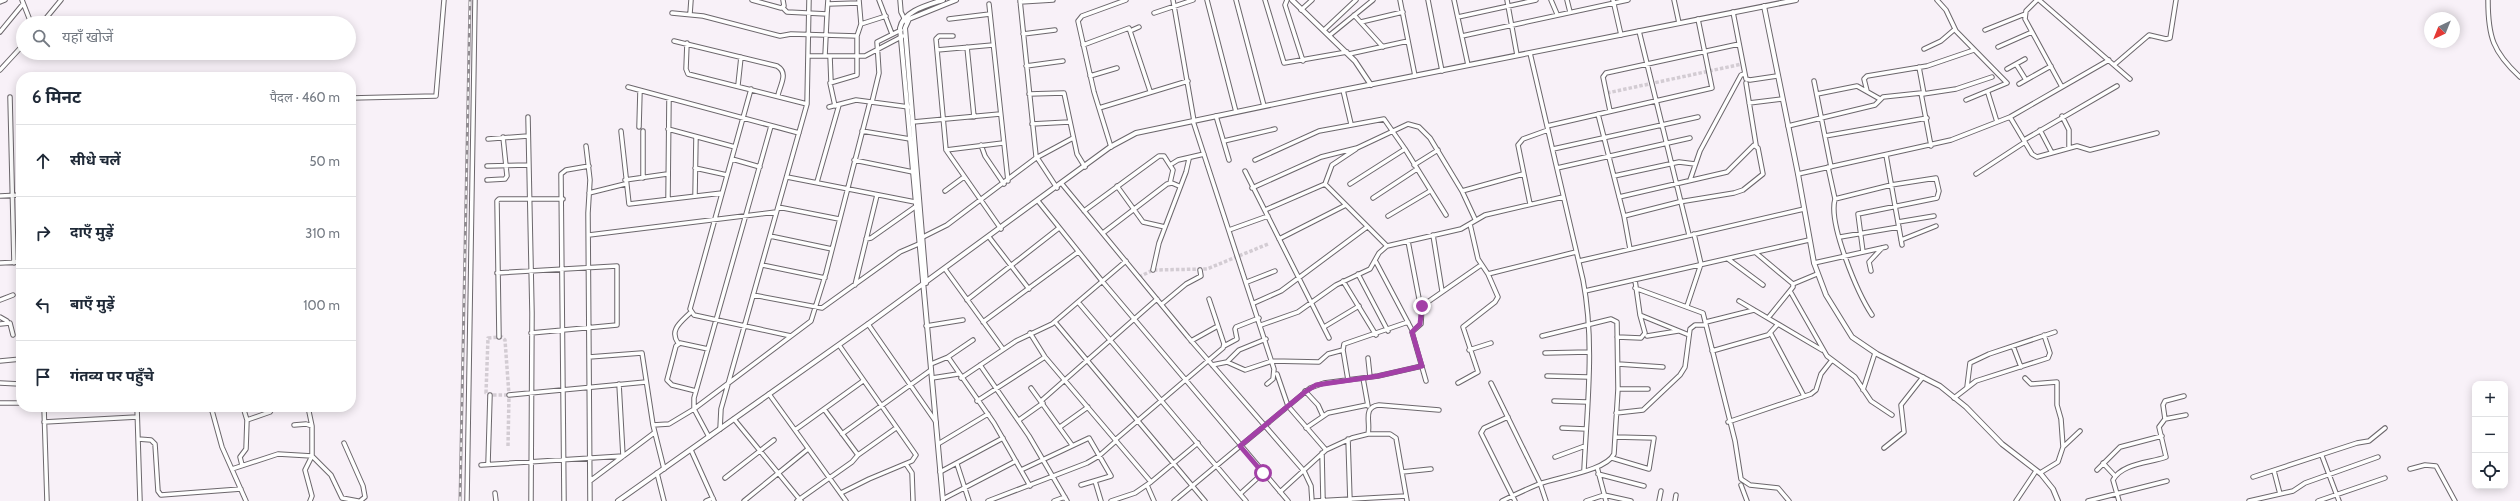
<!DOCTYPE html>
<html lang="hi">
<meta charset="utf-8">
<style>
:root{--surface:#fff;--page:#f2f2f3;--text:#1f2937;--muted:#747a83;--line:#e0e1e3}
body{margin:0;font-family:Cabin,"Noto Sans Devanagari",sans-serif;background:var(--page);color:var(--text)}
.controls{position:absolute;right:12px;bottom:12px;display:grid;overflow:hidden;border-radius:8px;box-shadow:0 2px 10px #0003}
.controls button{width:36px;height:36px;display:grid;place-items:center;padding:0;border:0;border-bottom:1px solid var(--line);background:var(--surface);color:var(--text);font:20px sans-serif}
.compass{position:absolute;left:2424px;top:12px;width:36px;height:36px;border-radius:50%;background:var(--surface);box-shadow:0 2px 10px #0003;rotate:223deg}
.stop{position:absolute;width:12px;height:12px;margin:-9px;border:3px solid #a340a7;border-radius:50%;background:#fff}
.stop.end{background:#a340a7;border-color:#fff;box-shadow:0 1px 4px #0008}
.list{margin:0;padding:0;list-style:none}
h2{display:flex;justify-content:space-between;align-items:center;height:52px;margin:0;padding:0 16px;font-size:17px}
h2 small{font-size:13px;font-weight:400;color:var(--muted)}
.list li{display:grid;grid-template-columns:26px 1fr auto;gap:12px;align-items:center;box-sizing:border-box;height:72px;padding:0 16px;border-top:1px solid var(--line)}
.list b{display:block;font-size:15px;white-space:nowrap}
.list em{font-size:13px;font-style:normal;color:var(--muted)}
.icon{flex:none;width:22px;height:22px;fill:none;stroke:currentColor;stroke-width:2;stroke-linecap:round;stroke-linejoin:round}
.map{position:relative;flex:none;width:2520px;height:501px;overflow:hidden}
.search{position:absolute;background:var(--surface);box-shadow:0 2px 10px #0003;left:16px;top:16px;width:340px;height:44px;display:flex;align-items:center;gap:10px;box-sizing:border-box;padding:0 14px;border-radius:22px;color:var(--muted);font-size:15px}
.panel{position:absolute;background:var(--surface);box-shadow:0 2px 10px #0003;left:16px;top:72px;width:340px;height:340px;border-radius:16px}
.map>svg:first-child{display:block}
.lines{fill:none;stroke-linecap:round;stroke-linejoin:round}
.minor-tunnel{stroke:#d3ccd3;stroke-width:3.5;stroke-dasharray:3.5 2;stroke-linecap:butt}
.minor-casing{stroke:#6c676c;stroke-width:5.5}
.tertiary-casing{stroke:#6c676c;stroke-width:6}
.minor{stroke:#fff;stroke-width:3.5}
.tertiary{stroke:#fff;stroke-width:4}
.rail-casing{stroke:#908b90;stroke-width:3}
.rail{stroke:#fff;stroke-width:1.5;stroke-dasharray:4.5;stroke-linecap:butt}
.route{stroke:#a340a7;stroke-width:5}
</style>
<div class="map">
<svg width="2520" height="501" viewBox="0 0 2520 501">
<rect width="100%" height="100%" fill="#f8f1f8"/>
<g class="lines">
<path class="minor-tunnel" d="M1607,93l135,-29
M1139,277l14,-7 54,-1 61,-25
M508,446l1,-51 -4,-55 -3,-3 -14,1 -2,55 4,2h19"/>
<g class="minor-casing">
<path id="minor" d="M22,0l9,23
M752,0l29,8 3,-2 -1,-6
M879,0l13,34
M900,0l1,12 5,10
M1020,0l16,156 21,32
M1173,0l21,121
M1207,0l29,112
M1236,0l28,106
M1265,0l19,63 63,-11
M1287,0l-2,5 18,56
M1400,0l15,76
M1428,0l14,71
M1454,0l14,65
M1507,0l10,55
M1551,0l6,14
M1567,0l3,12
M1613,0l8,35
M1674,0l5,23
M1937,0l9,10 10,21 51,52 -41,17
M2037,0l-11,11 -1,8 37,68
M2039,0l91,79
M2488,0c0,37 5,52 32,77
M0,2l5,-2
M1020,2l33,-2
M828,4l30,-1
M989,4l19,177
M783,8l4,4 40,2 -2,42
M1301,10l11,-10
M1733,12l13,67 4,1 27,-4
M672,13l31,3 77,20 11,-2 66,2v39l-27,8 5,23
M1154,13l39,-13
M690,14l1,-14
M827,14l1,-14
M1354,15l29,32
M1458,17l78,-17
M949,19l41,-5
M1361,22l42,-10
M42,23l19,-23
M861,24l25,-8
M1324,30l32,-30
M1985,30l40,-16
M1130,31l9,-4
M1639,31l50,204
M0,32l23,-28
M1023,34l32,-4
M1330,35l43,-35
M857,36l4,-12 -2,-24
M953,36h-14l-3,3 10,111 55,79
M1462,36l166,-36
M674,41l103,25c12,7 3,19 1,29
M687,43l-1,26 2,5 119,30
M1083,45l46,-17 21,63
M967,47l7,70
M1998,47l34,-15
M1924,49l17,-8 14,-12
M937,50l56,-5
M1530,53l53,227c12,62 4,127 1,190
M1349,54l59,-13
M809,56h56l38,-20
M830,56l1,26
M2016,64l10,16
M2114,65l35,-30 17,4 4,-1 6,-38
M1026,66l37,-5
M1919,67l5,27
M2007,69l18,-10
M0,70l23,-25
M1090,76l27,-8
M1814,81l17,86
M1746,83l10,62
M2019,84l32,-18
M738,85l3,-28
M628,87l171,46
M751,89l-61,220 4,6 97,21
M1343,90l8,34
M1867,91l-3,-12 3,-3 60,-10 47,-16
M1988,93l9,29
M1029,94l35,-1 13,61 8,13
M1817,94l40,-8 23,13
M1923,94l33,-5 36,-12
M10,97l4,166
M351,98l85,-2 8,-96
M872,102l7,-29 -2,-31 24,-12
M1749,103l33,-4
M829,107l27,-7 53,7
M1099,108l89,-27
M1610,111l-7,-34 3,-4 133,-29
M1598,114l26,102 6,33
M1216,116l13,44
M2062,116l7,14v18
M528,117l4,196 -1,188
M2010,117l22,37 5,3 40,-11 13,4 67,-17
M1193,121l81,248 -1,10 -6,5
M913,122l87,-8
M1032,124l37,-2
M1547,126l165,-38 -14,-69
M1788,126l87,-21 8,-8 38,-4 10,53
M639,127l1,-36
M668,129l67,18
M2040,130l12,23
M621,131l8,73 93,-11
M643,131v47
M862,131l48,8
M1825,136l102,-18
M488,139l40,-3
M2024,140l93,-54
M1224,141l51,-12
M981,145l4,11 19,28
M586,146l4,34 -2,33 2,288
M1111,147l-17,-55 -16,-71 4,-5 44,-16
M1553,149l145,-32
M946,150l57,-7
M1886,155l16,90
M732,159l28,8
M854,160l59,12
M1255,160l64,-29 65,-12 21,30 41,66
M1170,165l8,-5 26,-6
M1414,165l24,-15
M487,166l41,-1
M1828,167l7,32
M695,168l32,7
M1557,168l133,-30
M1245,171l84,167
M1798,174l153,-34 59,-23 99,-57
M1976,174l49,-32
M1614,176l65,-14 16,2
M787,177l128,25
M487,180l18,-1 2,-3 -4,-39
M625,180l42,-6
M1690,180l10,-29 41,-76 3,-1
M817,182l22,-77
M1062,184l126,153 116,134 7,15 1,15
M1325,184l7,-19 24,-16
M1350,184l55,-35
M1117,186l26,36 22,5
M1252,188l69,-31 36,-9 51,-24 11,3 11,11 32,53 13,28
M945,191l19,-14
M1462,191l61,-17
M589,193l36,-9
M0,196l21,-1
M695,196l1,-59
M1619,197l108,-25 27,-27 4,3 5,26 -20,16 -9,3 -55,9 -55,14
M1373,198l44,-29
M668,199l1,-101
M1038,201l64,80 186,220
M1530,204l-12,-59 5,-6 25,-9
M778,207l61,12
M1265,210l60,-26 62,62
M1084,211l75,-55h5l9,14 -3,13
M1388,216l42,-25
M1898,222l36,-6
M1229,230l39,-14
M1103,233l64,-49 5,-1 7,3
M589,235l187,-23
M1433,235l9,56
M770,236l62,13
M923,237l24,-12 89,-67 37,-20
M989,237l40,52
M1840,237l59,-10
M866,239l5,-1 44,-31
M1279,239l67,-34
M1901,240l35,-14
M1408,241l13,68
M1863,252l-5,-38 79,-16 2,-7 -3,-13 -45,7 -56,14c-7,25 23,95 37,116
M1756,253l37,31v3l-25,31
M1728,259l35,26
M1579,261l225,-52
M1376,262l36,68
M0,263l21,-1
M1814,263l72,-16
M762,265l63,13
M945,269l58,80
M1153,270l6,-27 27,-71 3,-13
M1871,271l-2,-9 13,-14
M497,273l120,-7v59l-86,8
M1358,274l30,57
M1488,274l88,-22
M1343,281l33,54
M1247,282l28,-11
M1793,284l24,-10
M855,285l22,-90
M1635,288l68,25 32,128 6,38 9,6 28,3 11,13
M1585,291l224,-51
M1790,291l37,65 28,21 16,24 21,14
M753,295l69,13 78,-56 21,-9
M0,300l13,-5
M967,300l92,-72
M1739,301l83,49
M1078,302l162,192 23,-21
M1254,303l27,-12 86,-64
M1162,304l24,-20 15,-8 -1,-6
M1687,306l14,-42 -7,-30
M1640,315l49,20
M0,317l7,4
M983,322l95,-70
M1055,322l150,179
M1706,322l48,-12
M0,324l10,-1 3,12
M868,324l68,98
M1261,325l37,-13 38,-27 34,-16 9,-16 8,-7 74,-17 24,-14 78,-18
M926,326l37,-6
M1324,327l35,-21
M1030,333l15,24 106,125 47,-39
M1771,334l33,62
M1647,336l31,-5
M499,337l-2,-136 2,-2h64
M1617,337l24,1 4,-5 -5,-18 -5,-35
M1191,341l25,-14
M678,343c-9,-13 3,-21 12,-30
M839,345l77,110 -4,6 -43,18 -28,14
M1224,346l13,-7 -2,-10 1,-2 23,-9
M2013,346l8,21
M1469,350l22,-7
M1712,351l56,-16 10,-11
M1545,353l44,-1
M589,357l53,-4 11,72 11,44
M948,357l25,-17
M1368,358l2,19
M0,361l21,-2
M1227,362l12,-12 27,-11
M931,364l17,-7 46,66 36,63
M1618,364l45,3
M980,365l49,71 38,65
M1212,365l15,-3 18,8 27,-9 47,1 9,-8 15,-4
M1277,374l11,32 38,44
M1547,376l41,1
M932,378l26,-4
M961,378l55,-37 36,-17 74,-63
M1363,378l5,28
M2025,378l6,6 26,-2v23l4,14 2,28
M1348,380l-5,-30 1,-6 64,-22
M1426,381l-14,-49 9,-8 1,-18 59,-41
M0,383l20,1
M1458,383l20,-11 -15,-45 32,-25 3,-5 -10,-23 -10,-15 -8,-35
M1491,383l49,100 6,18
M1967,387l3,-24 19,-9 66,-22
M1031,388l41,57
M1618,389h30
M1863,390l12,-37
M696,391l-24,-6 -5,-5 9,-34 4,-3 28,6
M1305,391l13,14 5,11
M769,394l77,107
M509,395l137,-13
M1954,398l22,-17 72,-23 2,-5 -6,-18
M977,401l68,-44
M1041,401l116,-102
M1554,401l33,1
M0,403h21
M44,407l3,94
M137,407l3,94
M211,407l11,40 24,54
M243,407l4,13
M308,407l4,19
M824,409l34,46 38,-27
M211,410l15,-3
M1616,413l27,-3 37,-35 5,-8 5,-38 5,-4h11
M1508,417l-24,11 -3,5 34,68
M734,419l67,82
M2165,419l21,-4
M1019,420l24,-17
M44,422l93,-5
M1728,422l83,-28 5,-4 5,-16 11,-14
M653,425l16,-1 25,-15 117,-88 15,-48 44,-171
M1060,427l28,-20
M1306,428l22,-15 39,-8
M1562,428l24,1
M720,429l1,-20 86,-305 2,-104
M795,430l68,-49
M842,434l89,-64
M1368,434h22l6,4 11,63
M709,437l-15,-28v-11l77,-272
M138,439l13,1 4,4 3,47 3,4 80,-6
M1348,439l2,62
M1115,440l108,-92 1,-4 -15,-45
M344,443l19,43 2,11 -5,4
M938,444l50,-30
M1884,448l20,-16 -3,-27 22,-28
M691,450l23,51
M1322,453l1,47
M312,456l19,19 11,23 16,3
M2322,456l17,45
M1555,457l30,-11
M1612,458l37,11 5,-31 -39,-1
M2103,463l12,13
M488,464l2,-69
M906,464l6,9 1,28
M957,464l12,37
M242,465l-2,-8 6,-8 1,-29 23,-8 3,-5
M481,465l142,-9 -4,-72
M1597,467l9,34
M232,469l46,-15 34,2v-30l-6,-2 -12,1
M2410,469l15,-4 11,1 19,35
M1021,470l68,-32 22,38 -30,9
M2097,470l23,-23 42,-11
M2274,471l6,23
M940,472l63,-34
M1402,472l29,-3
M657,473l7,28
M2040,473l18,-11 5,-15 17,-16
M1598,474l46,12
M2253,477l104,-34 12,-2 16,-13
M725,478l49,-38
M590,481l64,-48
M1095,481l6,20
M1147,485l7,16
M1741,485l6,16
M1280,492l46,-42 26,-12 16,-4c3,-11 -6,-27 11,-29l60,5
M495,493l1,8
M1240,494l6,7
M943,499l73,-38
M310,501l2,-5 -7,-26 7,-14
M467,501l8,-501
M564,501l-3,-327 5,-4 23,-4
M706,501l7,-3
M744,501l64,-52
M797,501l55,-39 6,-7
M988,501l99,-38 12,-7 17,-15
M1054,501l11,-4
M1111,501l24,-8 16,-11
M1174,501l136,-113 14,-5 54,-7 44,-10
M1315,501l91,-5
M1502,501c12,-6 25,-12 37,-17 18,-7 67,-13 75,-30l4,-65 -1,-67 -6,-3 -69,17
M1586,501l18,-6 27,6
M1659,501l2,-10
M1675,501l1,-6
M2016,501l20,-30
M2088,501l79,-20
M2119,501l-6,-21c9,-17 37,-17 53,-23l-7,-30 6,-8 -2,-14 2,-4 19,-5
M2249,501l44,-10 12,-8 73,-26
M2318,501l67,-23"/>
</g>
<g class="tertiary-casing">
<path id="tertiary" d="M943,0c-15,5 -40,11 -43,28l43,473
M1292,0l63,61 16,24
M1764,6l34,168 16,89 12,32 26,42 25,17 63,32 26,21 36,37 39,30 12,15 5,12
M926,283l-21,-255 4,-9 47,-19
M618,501l253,-179 239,-175 26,-14 177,-37 483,-96"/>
</g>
<use href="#minor" class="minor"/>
<use href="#tertiary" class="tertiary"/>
<g class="rail-casing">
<path id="rail" d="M460,501l10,-501"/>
</g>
<use href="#rail" class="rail"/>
</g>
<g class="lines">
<path class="route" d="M1263,473l-23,-27 65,-54 11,-7 62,-9 44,-10 -10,-34 8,-8 2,-18"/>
</g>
</svg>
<div class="controls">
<button>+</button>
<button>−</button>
<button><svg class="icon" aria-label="locate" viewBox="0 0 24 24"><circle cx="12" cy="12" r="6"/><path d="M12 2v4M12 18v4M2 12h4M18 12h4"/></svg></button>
</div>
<svg class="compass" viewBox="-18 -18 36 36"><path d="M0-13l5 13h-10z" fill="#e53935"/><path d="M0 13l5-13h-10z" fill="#747a83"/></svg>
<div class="stop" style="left:1263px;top:473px"></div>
<div class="stop end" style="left:1422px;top:306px"></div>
<div class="search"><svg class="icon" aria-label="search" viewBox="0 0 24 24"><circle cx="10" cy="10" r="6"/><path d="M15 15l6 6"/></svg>यहाँ खोजें</div>
<section class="panel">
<h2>6 मिनट<small>पैदल · 460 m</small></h2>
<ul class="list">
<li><svg class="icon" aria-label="ahead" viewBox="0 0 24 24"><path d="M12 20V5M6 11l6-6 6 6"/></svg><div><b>सीधे चलें</b></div><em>50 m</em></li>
<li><svg class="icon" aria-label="right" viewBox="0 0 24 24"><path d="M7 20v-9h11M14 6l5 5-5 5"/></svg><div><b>दाएँ मुड़ें</b></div><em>310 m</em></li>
<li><svg class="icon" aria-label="left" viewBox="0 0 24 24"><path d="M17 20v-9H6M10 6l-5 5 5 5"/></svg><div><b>बाएँ मुड़ें</b></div><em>100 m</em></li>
<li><svg class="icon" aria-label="arrive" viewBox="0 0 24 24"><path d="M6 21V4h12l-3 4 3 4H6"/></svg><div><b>गंतव्य पर पहुँचे</b></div></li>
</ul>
</section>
</div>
